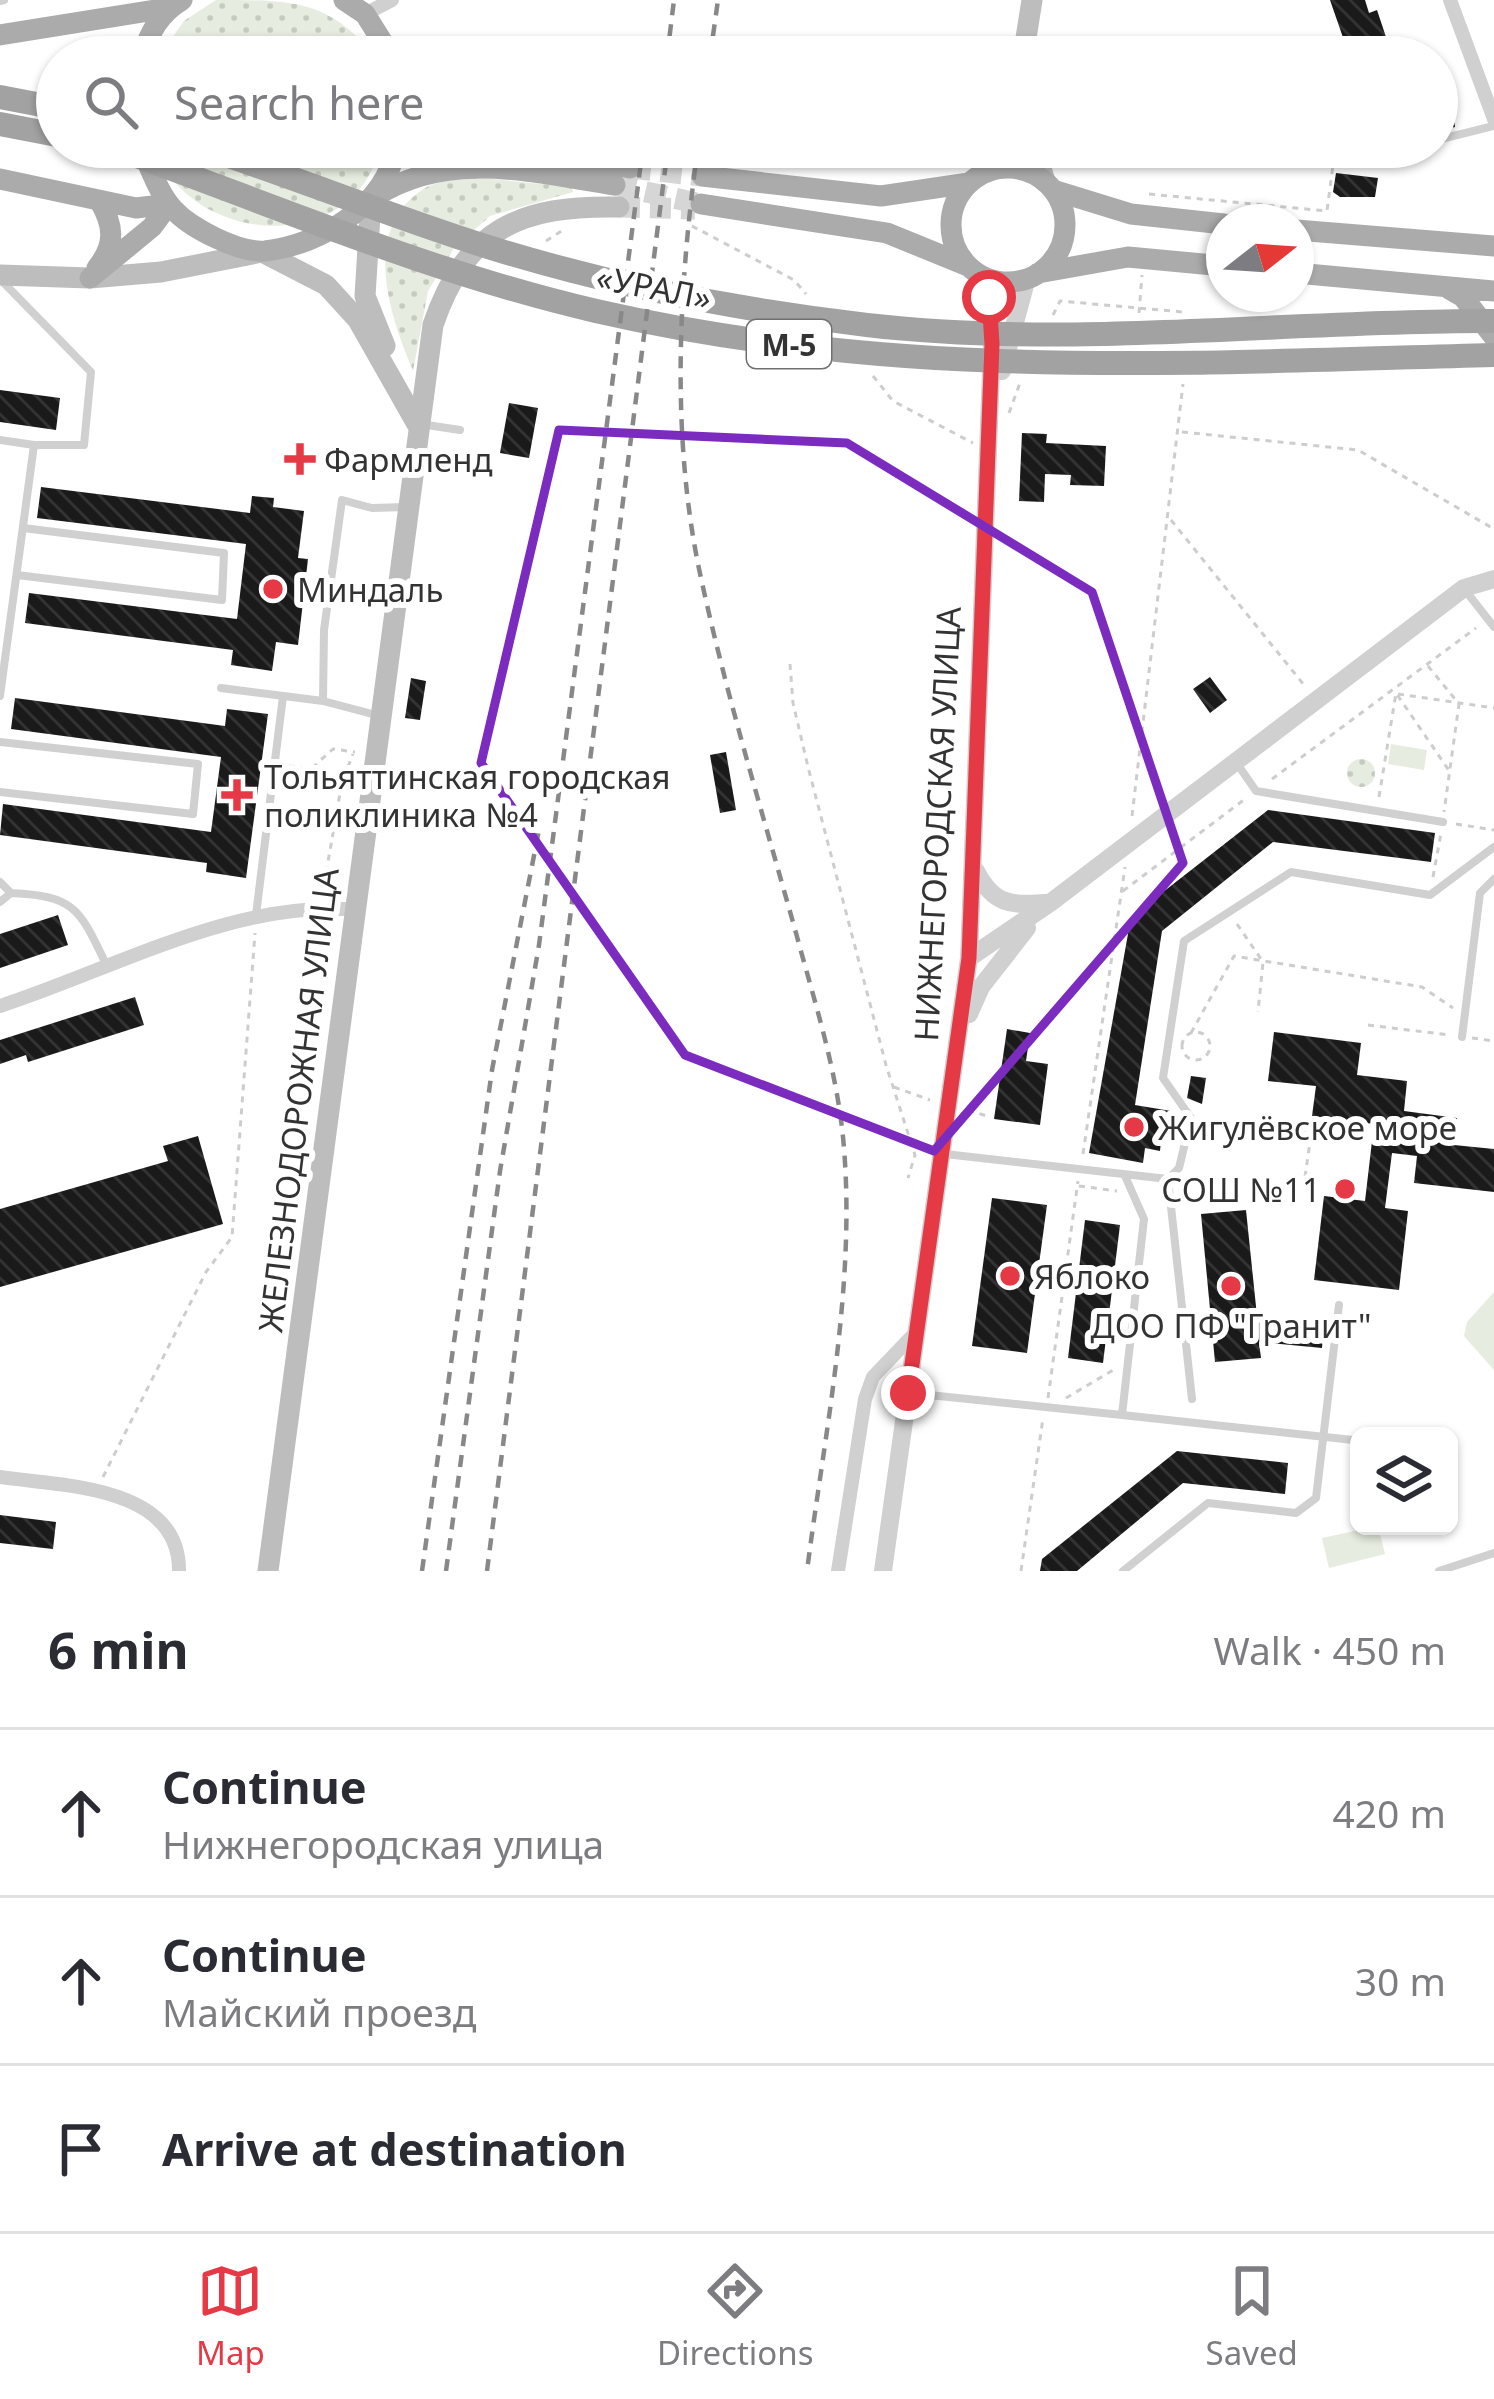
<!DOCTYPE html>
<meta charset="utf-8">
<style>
:root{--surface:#fff;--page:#f7f7f7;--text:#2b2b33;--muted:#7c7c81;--line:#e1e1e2;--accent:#e63946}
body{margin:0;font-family:"Noto Sans",sans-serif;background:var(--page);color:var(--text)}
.controls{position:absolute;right:36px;bottom:36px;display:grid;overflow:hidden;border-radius:18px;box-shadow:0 3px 9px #0004}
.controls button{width:108px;height:108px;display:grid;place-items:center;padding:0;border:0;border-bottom:3px solid var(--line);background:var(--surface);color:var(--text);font:60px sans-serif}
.compass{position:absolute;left:1206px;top:204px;width:108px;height:108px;border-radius:50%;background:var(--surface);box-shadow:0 3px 9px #0004;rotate:73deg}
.stop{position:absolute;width:36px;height:36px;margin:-27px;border:9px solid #e63946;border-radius:50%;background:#fff}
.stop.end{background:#e63946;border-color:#fff;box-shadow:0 3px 12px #0008}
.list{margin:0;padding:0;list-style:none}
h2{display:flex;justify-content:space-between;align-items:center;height:156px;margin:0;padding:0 48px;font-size:51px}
h2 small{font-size:39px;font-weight:400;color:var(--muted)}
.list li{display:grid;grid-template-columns:78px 1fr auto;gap:36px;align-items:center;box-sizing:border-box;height:168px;padding:0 48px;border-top:3px solid var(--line)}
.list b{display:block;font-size:45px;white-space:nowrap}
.list p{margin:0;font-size:39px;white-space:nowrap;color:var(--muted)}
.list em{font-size:39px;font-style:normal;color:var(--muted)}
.icon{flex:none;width:66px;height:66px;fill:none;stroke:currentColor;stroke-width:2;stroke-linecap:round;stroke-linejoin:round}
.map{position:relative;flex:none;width:1494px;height:1571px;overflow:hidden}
.search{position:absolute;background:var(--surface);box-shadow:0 3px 9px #0004;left:36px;right:36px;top:36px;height:132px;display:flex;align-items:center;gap:30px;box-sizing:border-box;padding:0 42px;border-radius:66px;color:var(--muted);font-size:45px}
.sheet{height:660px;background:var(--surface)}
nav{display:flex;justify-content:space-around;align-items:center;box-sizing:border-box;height:168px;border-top:3px solid var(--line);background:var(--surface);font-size:33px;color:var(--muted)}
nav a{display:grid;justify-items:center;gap:6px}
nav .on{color:var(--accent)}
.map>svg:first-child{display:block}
.grass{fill:url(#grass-dots)}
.pitch{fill:#e6ecdf}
.building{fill:url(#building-back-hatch)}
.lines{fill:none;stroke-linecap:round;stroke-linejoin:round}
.secondary-tunnel{stroke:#d6d6d6;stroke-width:21;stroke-dasharray:21 10;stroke-linecap:butt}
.primary-tunnel{stroke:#d6d6d6;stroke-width:21;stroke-dasharray:21 10;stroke-linecap:butt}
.path{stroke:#cdcdcd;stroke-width:3;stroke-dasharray:6 6;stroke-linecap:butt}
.service{stroke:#d0d0d0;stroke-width:8}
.minor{stroke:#d0d0d0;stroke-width:14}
.tertiary{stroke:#d0d0d0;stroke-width:18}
.secondary{stroke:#bdbdbd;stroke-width:21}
.primary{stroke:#ababab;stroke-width:21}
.trunk{stroke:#a2a2a2;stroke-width:24}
.rail{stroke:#888;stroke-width:4.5;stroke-dasharray:12 9;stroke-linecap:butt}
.route{stroke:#e63946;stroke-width:15}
.marked{fill:none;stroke:#7b2cbf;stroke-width:9;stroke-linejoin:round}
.poi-dot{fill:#e63946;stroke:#fff;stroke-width:4.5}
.labels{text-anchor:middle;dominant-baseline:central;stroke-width:12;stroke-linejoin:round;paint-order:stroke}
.shield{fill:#fff;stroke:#707070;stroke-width:3}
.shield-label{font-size:30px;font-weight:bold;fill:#333}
.street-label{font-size:33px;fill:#333;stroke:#fff}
.poi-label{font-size:33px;fill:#333;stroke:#fff;text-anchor:start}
</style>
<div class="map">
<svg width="1494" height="1571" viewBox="0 0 1494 1571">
<defs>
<pattern id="grass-dots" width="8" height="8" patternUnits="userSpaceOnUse" patternTransform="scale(3)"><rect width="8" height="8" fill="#e6ecdf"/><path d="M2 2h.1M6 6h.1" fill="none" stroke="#c6cbc0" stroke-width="1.8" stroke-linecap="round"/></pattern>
<pattern id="building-back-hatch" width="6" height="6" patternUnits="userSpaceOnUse" patternTransform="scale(3)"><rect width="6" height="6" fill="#1a1a1a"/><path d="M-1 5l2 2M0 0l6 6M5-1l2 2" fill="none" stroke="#333"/></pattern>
</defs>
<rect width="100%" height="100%" fill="#fff"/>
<path class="grass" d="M216,0c79,0 112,0 160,57h-217l25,-36z
M154,147h226c-24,108 -188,102 -226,0z
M471,177l101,10 1,5 -83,24 -36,32 -26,43 -15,80c-23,-55 -54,-142 12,-183 11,-7 32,-8 46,-11z
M1347 773a14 14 0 1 1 28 0a14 14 0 1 1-28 0Z"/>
<path class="pitch" d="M1391,744l36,6 -3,20 -36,-6z
M1494,1292v78l-30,-34 3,-14z
M1378,1526l7,28 -56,14 -7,-30z"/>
<path class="building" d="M1330,0h35l4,13 8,-3 10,30 -39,12z
M1452,106l3,21 -18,4v-23z
M1336,173l42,5 -3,19h-35l-7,-5z
M0,390l60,8 -4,32 -56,-8z
M509,403l29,5 -9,50 -29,-5z
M1022,433l25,1 -1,9 60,3 -2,40 -34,-1 1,-10 -26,-1 -1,28 -25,-1z
M41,487l209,26 2,-17 22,2 -1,9 31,4 -6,47 10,1 -10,86 -22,-3 -4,29 -41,-6 2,-15 -208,-27 4,-30 208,26 9,-75 -209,-26z
M1210,677l17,23 -17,13 -17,-24z
M411,678l15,3 -6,39 -15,-2z
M15,698l210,28 2,-17 41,5 -22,164 -40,-6 1,-9 -207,-28 3,-31 208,28 10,-75 -210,-28z
M726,752l10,58 -16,3 -10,-58z
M1268,810l167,23 -4,29 -158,-20 -111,89 -27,174 42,7 -4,31 -12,-2 -1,10 -15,-3 -2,15 -54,-10 42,-236z
M58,915l10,30 -68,23v-34z
M135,997l9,28 -116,37 -2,-7 -26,9v-24z
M1007,1029l23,4 -4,28 22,3 -8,61 -46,-6z
M1274,1032l87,11 -4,32 50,6 -3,30 53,7 -3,27 40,4v43l-80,-9 3,-27 -25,-3 -7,55 23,3 -9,79 -85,-10 10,-84 41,5 9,-77 -62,-8 4,-30 -48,-5z
M1191,1076l15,2 -4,26 -15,-6z
M198,1136l25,88 -223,63v-78l168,-48 -5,-15z
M992,1198l55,7 -20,148 -55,-7z
M1246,1210l11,106 67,6 -2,26 -63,-6 2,16 -46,4 -14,-148z
M1085,1220l35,5 -17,138 -35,-5z
M1177,1451l111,12 -3,31 -102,-11 -106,88h-37l2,-12z
M0,1515l56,7 -3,27 -53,-6z"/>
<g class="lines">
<path class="secondary-tunnel" d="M619,207l76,2"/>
<path class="primary-tunnel" d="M630,168l72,8
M615,185l86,19"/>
<path class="path" d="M1149,194l178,17 6,-46
M692,226l102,54 12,14
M546,241l17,-11
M1139,313l3,-38
M1053,315l7,-14 123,11
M873,376l20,25 80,42
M1009,413l11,-30
M1182,432l176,18 136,79
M1171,520l133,165
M790,664l3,39 15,64 78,298 29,90 -7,23
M1428,666l31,38 -15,108
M1398,694l96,14
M289,766l22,3 22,-20 22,3
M1272,779l204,-151
M1379,797l17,-104 54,79
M1132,816l51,-432
M1456,824l38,6
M1433,877l8,-44
M1123,891l122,-92
M322,896l20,-114 11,-28
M1237,924l26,38 -5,50
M1368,1025l81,10
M1182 1046a14 14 0 1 1 28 0a14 14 0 1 1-28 0Z
M1191,1033l43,-77 188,31 31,21
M1472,1038l22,3
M894,1087l36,13
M968,1110l22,7
M1205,1120l140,17
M1083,1154l42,-287
M1305,1177l6,-42
M1079,1186l38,5
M1048,1398l30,-217
M1066,1398l49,-29
M103,1477l103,-205 26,-35 23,-304
M1021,1571l22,-153"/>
<path class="service" d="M0,1l4,-1
M1437,140l57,-14
M1297,147l100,12 17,-12
M2,281l89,91 -7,73h-50
M420,424l40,6
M0,440l34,5 -34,251
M17,575l205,25 2,-47 -201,-25
M1465,590l29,37
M221,688l102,13
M380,716l-57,-15 1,-71 18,-130 30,8 34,-1
M0,742l198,22 -5,50 -193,-22
M1238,765l18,26 187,31
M0,882l11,11c64,3 68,15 95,71
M0,902l11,-9
M256,915l27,-219
M1462,1037l18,-144 14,-14
M945,1154l223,25 11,-11 12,-50 -28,-40 21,-137 107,-69 139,23 64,-48
M1168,1179l24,220
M910,1393l212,22 22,-196 -19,-43
M1122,1415l231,25
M1123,1571l85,-68 88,10 20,-15 23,-193
M1439,1571l55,-18"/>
<path class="minor" d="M1450,0l44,119
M365,14l27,-14
M0,1006c109,-35 239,-108 356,-96
M0,1477c61,9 180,8 179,94
M838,1571l27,-172 8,-22 44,-46"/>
<path class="tertiary" d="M1002,371l25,-93
M976,871c17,33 34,35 70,32
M969,958l81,-55 414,-315 30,-9
M969,1014l12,-27 46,-59
M883,1571l86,-613 23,-614 -3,-47 -9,-22"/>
<path class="secondary" d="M1023,57l9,-57
M1034,147l11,34
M979,176l15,-29
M371,199l-6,97 20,50
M0,275l90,3 71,-6 101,-20 64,33 32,35 59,104
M268,1571l165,-1246c33,-97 88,-120 186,-118"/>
<path class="primary" d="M344,0l21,14 27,43
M0,35l168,-27
M141,57c9,-24 18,-44 41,-57
M521,147l109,21
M142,151c9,18 17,43 31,58 17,19 66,44 92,42 56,-6 121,-46 131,-104
M951 225a57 57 0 1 1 114 0a57 57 0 1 1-114 0Z
M702,176l179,20 88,-13
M0,179l136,29 33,-4
M1053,190l78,24 93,10
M376,196c74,-47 158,-23 239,-11
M701,204l186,29 81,33
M1296,230l198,16
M97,268c19,-24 17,-43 2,-68
M1038,273l90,-16 96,9
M1296,273l198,18
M90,278l62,-51 17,-23
M1449,289l14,8 31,40"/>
<path class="trunk" d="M0,97l57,11
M0,124l57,11
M112,147c159,57 319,126 484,164 306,70 588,52 898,44
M202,147c95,31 188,69 283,99 124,39 254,64 382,79 209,24 418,-5 627,-4"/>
<path class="rail" d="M667,57l7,-57
M710,57l8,-57
M698,147c-19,135 -27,282 0,417 26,124 64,247 98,369 18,67 40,134 47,204 14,143 -18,293 -36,434
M422,1571l70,-501 47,-240
M446,1571l54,-400 39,-226 104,-798
M487,1571l181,-1424"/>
</g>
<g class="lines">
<path class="route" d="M908,1393l61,-435 23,-614 -3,-47"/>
</g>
<path class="marked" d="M559,430l288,13 245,149 91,271 -249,288 -249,-96 -204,-292z"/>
<g class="poi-dot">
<path d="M294 441h12v12h12v12h-12v12h-12v-12h-12v-12h12z"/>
<circle cx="273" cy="589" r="12"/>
<path d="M231 777h12v12h12v12h-12v12h-12v-12h-12v-12h12z"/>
<circle cx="1134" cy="1127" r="12"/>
<circle cx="1345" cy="1189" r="12"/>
<circle cx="1010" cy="1276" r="12"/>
<circle cx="1231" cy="1286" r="12"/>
</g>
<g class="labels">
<rect class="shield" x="747" y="320" width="84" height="48" rx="9"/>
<g class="shield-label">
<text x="789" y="344">М-5</text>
</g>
<g class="street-label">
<text transform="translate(654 287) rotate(11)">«УРАЛ»</text>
<text transform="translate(937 824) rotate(-87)">НИЖНЕГОРОДСКАЯ УЛИЦА</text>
<text transform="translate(298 1100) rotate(-83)">ЖЕЛЕЗНОДОРОЖНАЯ УЛИЦА</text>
</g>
<g class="poi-label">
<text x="324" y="459">Фармленд</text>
<text x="297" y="589">Миндаль</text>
<text x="264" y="776">Тольяттинская городская<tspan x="264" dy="38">поликлиника №4</tspan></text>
<text x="1158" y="1127">Жигулёвское море</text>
<text x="1321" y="1189" text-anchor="end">СОШ №11</text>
<text x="1034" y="1276">Яблоко</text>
<text x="1231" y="1325" text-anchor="middle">ДОО ПФ "Гранит"</text>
</g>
</g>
</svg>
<div class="controls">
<button><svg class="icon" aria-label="layers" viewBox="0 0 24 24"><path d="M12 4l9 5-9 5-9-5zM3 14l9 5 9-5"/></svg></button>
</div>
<svg class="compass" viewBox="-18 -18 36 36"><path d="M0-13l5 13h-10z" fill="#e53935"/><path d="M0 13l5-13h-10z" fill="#7c7c81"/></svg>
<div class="stop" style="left:989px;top:297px"></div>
<div class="stop end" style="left:908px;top:1393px"></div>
<div class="search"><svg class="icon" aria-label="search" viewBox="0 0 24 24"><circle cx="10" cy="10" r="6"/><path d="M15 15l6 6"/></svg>Search here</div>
</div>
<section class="sheet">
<h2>6 min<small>Walk · 450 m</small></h2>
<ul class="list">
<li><svg class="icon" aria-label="ahead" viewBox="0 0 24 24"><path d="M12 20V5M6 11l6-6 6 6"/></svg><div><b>Continue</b><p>Нижнегородская улица</p></div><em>420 m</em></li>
<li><svg class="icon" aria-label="ahead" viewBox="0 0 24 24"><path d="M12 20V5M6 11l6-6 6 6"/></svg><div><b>Continue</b><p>Майский проезд</p></div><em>30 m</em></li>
<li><svg class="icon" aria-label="arrive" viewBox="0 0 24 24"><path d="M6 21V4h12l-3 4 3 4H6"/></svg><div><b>Arrive at destination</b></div></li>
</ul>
</section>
<nav>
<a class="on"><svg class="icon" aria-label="map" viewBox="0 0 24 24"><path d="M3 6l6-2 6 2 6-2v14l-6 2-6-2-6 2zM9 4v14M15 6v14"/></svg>Map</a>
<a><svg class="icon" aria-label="directions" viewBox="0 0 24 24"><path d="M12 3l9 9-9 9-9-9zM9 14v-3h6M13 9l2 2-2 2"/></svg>Directions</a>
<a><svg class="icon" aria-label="saved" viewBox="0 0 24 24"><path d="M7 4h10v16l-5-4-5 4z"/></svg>Saved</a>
</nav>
